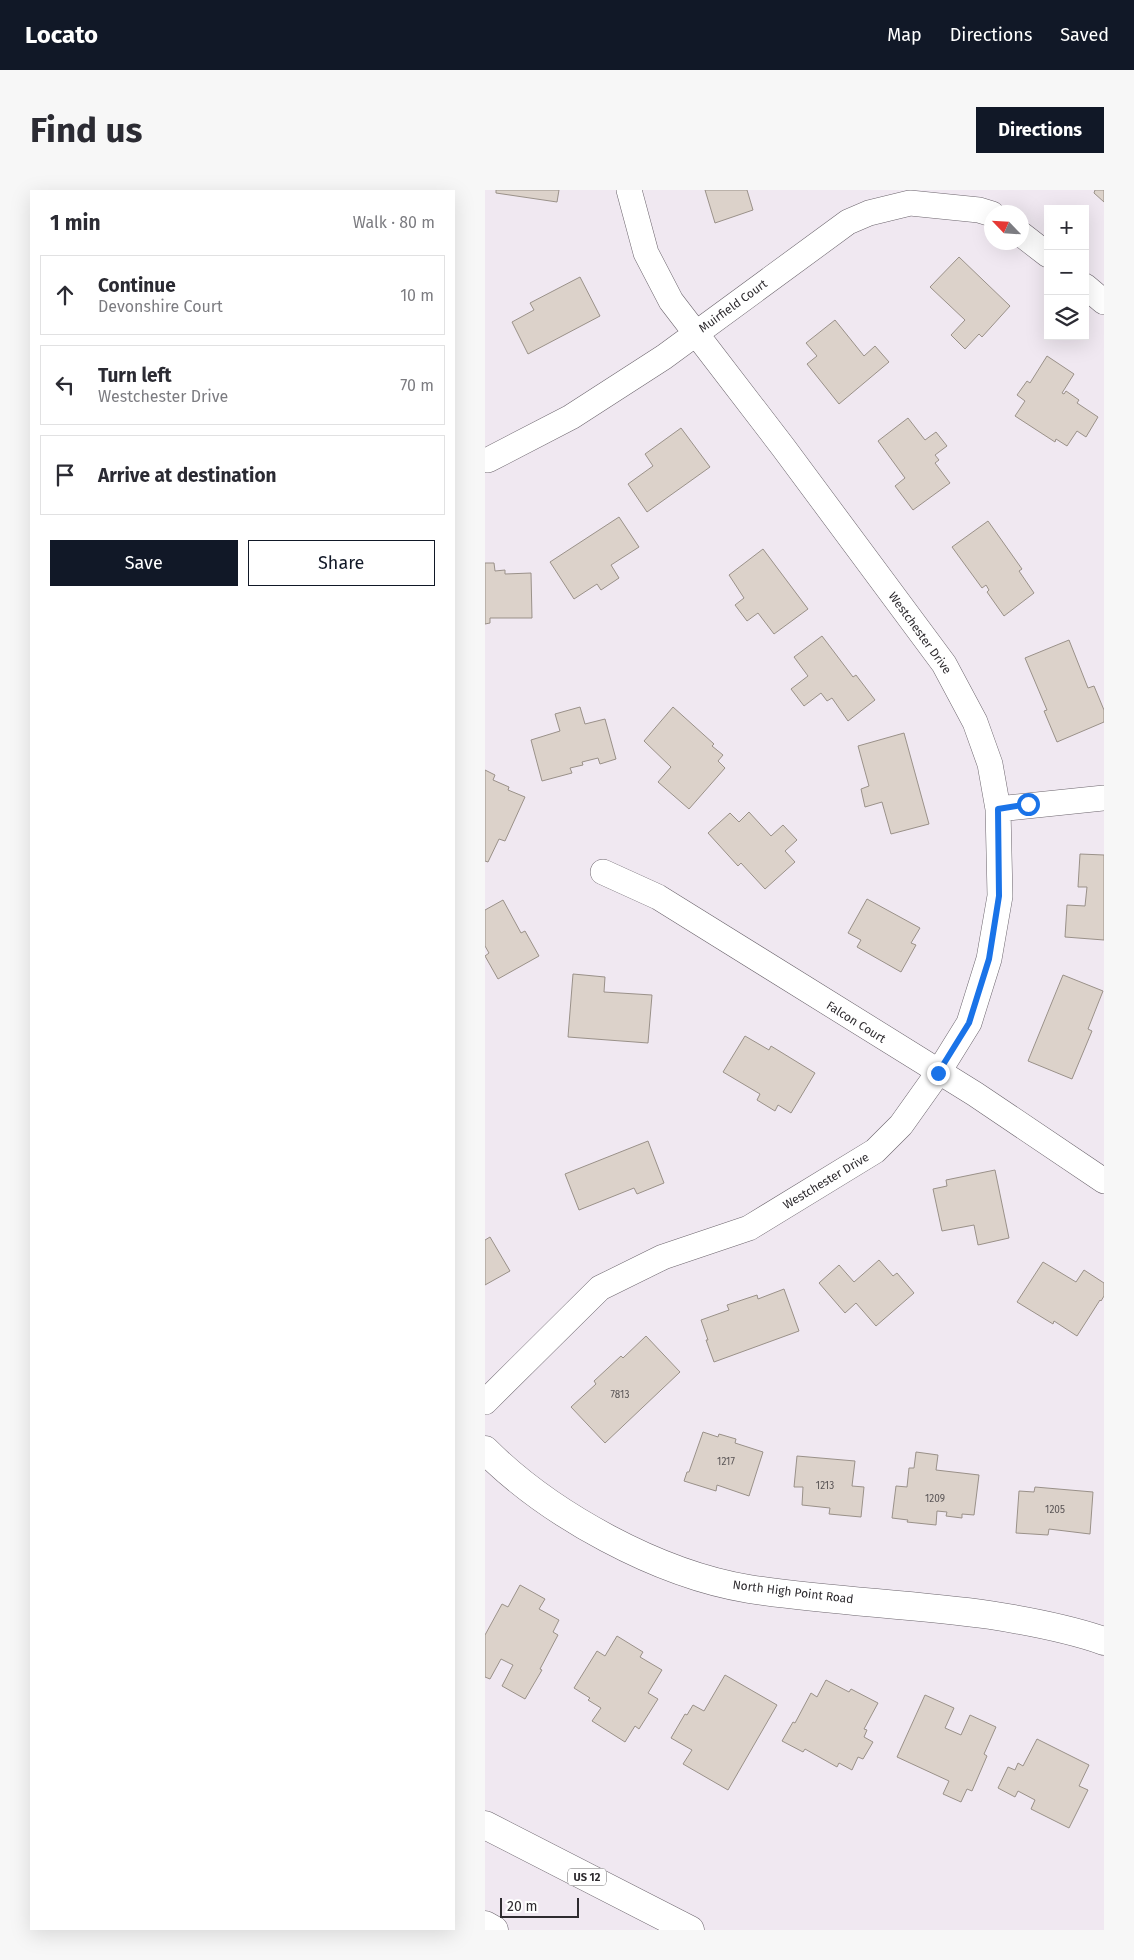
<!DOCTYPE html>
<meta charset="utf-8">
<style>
:root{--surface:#fff;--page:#f7f7f7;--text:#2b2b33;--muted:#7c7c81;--line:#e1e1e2;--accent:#111827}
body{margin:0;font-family:"Fira Sans",sans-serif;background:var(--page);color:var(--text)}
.controls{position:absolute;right:15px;top:15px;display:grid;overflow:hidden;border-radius:0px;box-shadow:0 5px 20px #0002}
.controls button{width:45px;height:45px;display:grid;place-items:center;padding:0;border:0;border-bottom:1px solid var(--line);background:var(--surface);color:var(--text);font:25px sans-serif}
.compass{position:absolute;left:499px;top:15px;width:45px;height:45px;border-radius:50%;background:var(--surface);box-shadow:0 5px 20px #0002;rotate:295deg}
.scale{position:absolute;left:15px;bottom:12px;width:79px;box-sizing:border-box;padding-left:5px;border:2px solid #2e2b2f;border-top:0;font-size:14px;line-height:18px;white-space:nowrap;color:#2e2b2f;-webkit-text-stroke:4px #fff;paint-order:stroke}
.stop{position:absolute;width:15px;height:15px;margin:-11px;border:4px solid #1a73e8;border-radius:50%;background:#fff}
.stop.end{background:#1a73e8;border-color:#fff;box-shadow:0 1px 5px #0008}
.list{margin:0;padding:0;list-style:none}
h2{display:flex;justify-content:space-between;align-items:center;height:65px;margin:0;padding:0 20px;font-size:21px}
h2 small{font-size:16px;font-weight:400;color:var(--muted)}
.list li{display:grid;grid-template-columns:32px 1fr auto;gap:15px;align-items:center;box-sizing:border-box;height:80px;margin:0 10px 10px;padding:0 10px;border:1px solid var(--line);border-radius:0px}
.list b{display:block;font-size:19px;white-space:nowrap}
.list p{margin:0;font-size:16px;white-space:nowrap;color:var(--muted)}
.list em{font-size:16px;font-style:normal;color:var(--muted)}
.actions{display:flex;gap:10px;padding:15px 20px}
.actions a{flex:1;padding:11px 0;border:1px solid var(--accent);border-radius:0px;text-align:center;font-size:18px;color:var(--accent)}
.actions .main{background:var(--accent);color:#fff}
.icon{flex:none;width:28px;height:28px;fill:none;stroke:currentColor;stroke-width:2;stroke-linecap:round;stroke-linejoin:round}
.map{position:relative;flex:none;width:619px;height:1740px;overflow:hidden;border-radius:0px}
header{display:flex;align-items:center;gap:30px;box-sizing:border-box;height:70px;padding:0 25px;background:var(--accent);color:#fff}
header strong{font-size:24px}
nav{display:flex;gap:28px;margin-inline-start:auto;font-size:18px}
.intro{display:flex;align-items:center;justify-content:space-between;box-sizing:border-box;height:120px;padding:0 30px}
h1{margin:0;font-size:35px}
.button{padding:12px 22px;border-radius:0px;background:var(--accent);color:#fff;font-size:18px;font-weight:700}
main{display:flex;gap:30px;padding:0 30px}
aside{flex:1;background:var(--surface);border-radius:0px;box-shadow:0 5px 20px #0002}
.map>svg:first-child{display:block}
.building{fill:#dcd2ca;stroke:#9a9189}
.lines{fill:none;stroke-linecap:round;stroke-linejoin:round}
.street-casing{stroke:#6c656d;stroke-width:26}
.secondary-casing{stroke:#6c656d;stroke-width:29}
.highway-casing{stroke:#6c656d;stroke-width:29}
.street{stroke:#fff;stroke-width:25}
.secondary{stroke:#fff;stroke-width:28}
.highway{stroke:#fff;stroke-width:28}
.route{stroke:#1a73e8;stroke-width:6}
.labels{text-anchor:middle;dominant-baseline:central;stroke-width:4;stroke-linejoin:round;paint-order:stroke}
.number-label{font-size:10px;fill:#5a5556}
.shield{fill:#fff;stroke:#6d6b6d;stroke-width:1}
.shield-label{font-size:11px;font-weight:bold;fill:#2e2b2f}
.street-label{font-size:12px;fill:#2e2b2f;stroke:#fff}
</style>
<header>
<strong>Locato</strong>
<nav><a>Map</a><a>Directions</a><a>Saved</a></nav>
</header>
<div class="intro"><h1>Find us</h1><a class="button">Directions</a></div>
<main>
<aside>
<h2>1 min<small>Walk · 80 m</small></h2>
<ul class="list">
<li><svg class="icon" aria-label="ahead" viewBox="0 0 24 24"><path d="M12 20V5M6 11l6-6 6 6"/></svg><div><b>Continue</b><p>Devonshire Court</p></div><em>10 m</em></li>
<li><svg class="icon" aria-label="left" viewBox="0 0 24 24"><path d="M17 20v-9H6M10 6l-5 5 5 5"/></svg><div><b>Turn left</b><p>Westchester Drive</p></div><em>70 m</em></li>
<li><svg class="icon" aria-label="arrive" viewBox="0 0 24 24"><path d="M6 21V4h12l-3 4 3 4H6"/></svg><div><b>Arrive at destination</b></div></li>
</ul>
<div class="actions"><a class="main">Save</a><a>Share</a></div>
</aside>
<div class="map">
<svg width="619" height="1740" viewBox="0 0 619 1740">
<rect width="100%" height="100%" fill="#f0e8f1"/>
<path class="building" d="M11,0h63l-2,12 -61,-9z
M220,0h42l6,20 -38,13z
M610,0h9v12l-10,-9z
M474,67l51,49 -28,31 -3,-3 -14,15 -14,-14 14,-15 -35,-33z
M95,87l20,39 -72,38 -16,-32 22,-12 -4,-7z
M350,130l29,36 11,-10 14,16 -50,42 -32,-40 10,-8 -11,-13z
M562,166l27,18 -12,19 2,1 2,-3 13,9 -2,3 21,14 -12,20 -9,-6 -10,15 -11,-7 -1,3 -40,-26 10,-15 -8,-6 10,-14 3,2z
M423,228l17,22 11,-8 11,14 -12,9 4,5 -4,3 15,20 -37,27 -18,-24 10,-8 -27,-37z
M196,238l29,39 -63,45 -19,-28 25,-18 -8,-12z
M134,327l20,30 -28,18 8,13 -18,12 -4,-6 -23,15 -24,-37z
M503,331l34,48 -3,2 15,22 -30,23 -17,-24 2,-2 -3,-5 -4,3 -30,-41z
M278,359l45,60 -34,25 -16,-21 -11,8 -12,-16 9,-7 -15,-23z
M0,373h9l1,8 10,-1v4l26,-1 1,45h-42v5l-5,1z
M337,446l31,41 3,-2 19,25 -27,21 -16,-23 -5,3 -6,-8 -17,13 -13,-17 17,-13 -14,-19z
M584,450l19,48 6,-2 10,24v12l-47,20 -13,-31 3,-1 -22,-52z
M95,517l5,17 20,-5 11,40 -16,5 -2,-6 -16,4 1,3 -13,3 2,5 -30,8 -11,-41 29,-9 -5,-17z
M188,517l41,37 -2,2 11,9 -5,6 7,7 -36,41 -31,-27 13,-15 -27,-26z
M419,543l25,91 -38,10 -9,-32 -17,5 -4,-18 8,-3 -11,-40z
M0,580l10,5 -2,5 16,7 -1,3 17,7 -20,44 -6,-2 -11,23 -3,-1z
M264,622l22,24 12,-11 14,15 -12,11 10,11 -30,27 -24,-26 -3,3 -30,-33 22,-20 9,9z
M595,664l24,1v85l-39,-3 2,-32 18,1 2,-19h-9z
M382,709l53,29 -9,15 5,2 -15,27 -44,-25 4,-7 -13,-7z
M18,710l18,33 4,-2 14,25 -41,23 -13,-23 4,-3 -4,-7v-36z
M88,784l32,3 -1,15 48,3 -4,48 -80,-6z
M578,785l40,16 -15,38 4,2 -20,48 -44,-18z
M260,846l24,14 2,-4 44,27 -24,40 -13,-8 -3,6 -18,-11 3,-6 -37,-22z
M163,951l16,42 -27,11 -3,-6 -55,22 -14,-36z
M510,980l14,68 -31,7 -4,-20 -32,6 -9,-42 14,-3 -1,-6z
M5,1047l20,34 -25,14v-45z
M394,1070l14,16 4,-3 17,20 -38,33 -20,-23 -11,10 -26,-30 20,-18 15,17z
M558,1072l33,20 8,-12 20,13v13l-3,5 -1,-1 -23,36 -23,-15 -1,3 -36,-22z
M299,1099l15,42 -85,31 -8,-22h2l-7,-20 28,-10 -2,-5 30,-10 1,4z
M161,1146l34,36 -75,71 -34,-36 25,-23 -2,-3 27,-25 2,2z
M218,1242l15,5 1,-3 17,5 -1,4 28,9 -14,44 -32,-11 -1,6 -32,-10 3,-9h2z
M431,1262l22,3 -2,15 43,5 -5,40 -12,-1v4l-16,-2 1,-4 -10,-1 -1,14 -29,-3 1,-2 -16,-2 4,-32 11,1 2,-19h5z
M312,1266l58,5 -3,25 12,1 -3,30 -32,-3 1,-6 -28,-3 1,-18h-9z
M550,1297l58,5 -3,42 -41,-5 -1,6 -32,-2 3,-42 15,1z
M35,1395l25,14 -6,10 20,11 -6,12 5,3 -18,34 2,1 -17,29 -23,-13 11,-21 -12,-6 -11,20 -5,-2v-42l17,-31 6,3z
M132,1446l26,16 -3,5 22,13 -14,23 10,6 -19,30 -4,-3 -10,16 -33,-21 9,-13 -13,-8 2,-2 -16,-10 23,-37 8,5z
M240,1485l52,30 -49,85 -45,-26 9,-14 -21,-12 14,-24 2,1 6,-10 11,6z
M341,1490l23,12 2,-3 27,14 -14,26 3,1 -3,7 9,5 -10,17 -5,-2 -6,13 -13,-7 -2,4 -32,-18 -2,3 -21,-11 11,-19 2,1 16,-30 6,4z
M440,1505l29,13 -9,20 16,7 9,-20 26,12 -12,27 3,2 -15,35 -5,-2 -6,13 -18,-8 6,-13 -52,-24z
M552,1549l52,26 -10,21 9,4 -19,38 -38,-19 4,-9 -17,-9 -3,6 -17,-9 10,-21 7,3 3,-7 5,3z"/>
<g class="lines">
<g class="street-casing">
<path id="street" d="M536,44l27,21
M600,96l19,16
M3,270l83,-43 93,-60 184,-135 21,-9 41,-10 69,7 13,4
M513,619l106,-11
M118,682l55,25 317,197 129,87
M0,1212l115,-114 63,-31 86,-29 126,-77 26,-26 37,-52 31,-50 20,-64 11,-63 -2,-87 -8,-45 -15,-42 -31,-58 -161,-217 -112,-146 -25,-48 -17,-63"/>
</g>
<g class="secondary-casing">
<path id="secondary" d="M0,1260c65,65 173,124 264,139 80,12 161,15 241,26 38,6 77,13 114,26"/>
</g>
<g class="highway-casing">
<path id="highway" d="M0,1635l205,105
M0,1735l9,5"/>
</g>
<use href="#street" class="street"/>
<use href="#secondary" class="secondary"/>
<use href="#highway" class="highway"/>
</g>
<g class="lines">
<path class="route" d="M453,883l31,-50 20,-64 10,-63 -1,-87 30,-5"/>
</g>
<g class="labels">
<g class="number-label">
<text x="135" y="1205">7813</text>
<text x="241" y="1272">1217</text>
<text x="340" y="1296">1213</text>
<text x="450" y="1309">1209</text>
<text x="570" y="1320">1205</text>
</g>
<rect class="shield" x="83" y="1678.5" width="38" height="17" rx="4"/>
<g class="shield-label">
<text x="102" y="1687">US 12</text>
</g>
<g class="street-label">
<text transform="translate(248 116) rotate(-36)">Muirfield Court</text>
<text transform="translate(435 443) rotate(54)">Westchester Drive</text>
<text transform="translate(371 832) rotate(32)">Falcon Court</text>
<text transform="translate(341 991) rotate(-31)">Westchester Drive</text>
<text transform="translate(308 1402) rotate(7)">North High Point Road</text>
</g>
</g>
</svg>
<div class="controls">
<button>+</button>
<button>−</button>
<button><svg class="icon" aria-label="layers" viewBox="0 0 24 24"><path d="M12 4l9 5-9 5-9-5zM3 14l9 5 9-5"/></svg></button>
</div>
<svg class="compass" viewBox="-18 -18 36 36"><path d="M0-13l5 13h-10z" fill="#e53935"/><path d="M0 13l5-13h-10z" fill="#7c7c81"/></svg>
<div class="scale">20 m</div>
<div class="stop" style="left:543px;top:614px"></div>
<div class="stop end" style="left:453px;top:883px"></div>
</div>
</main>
